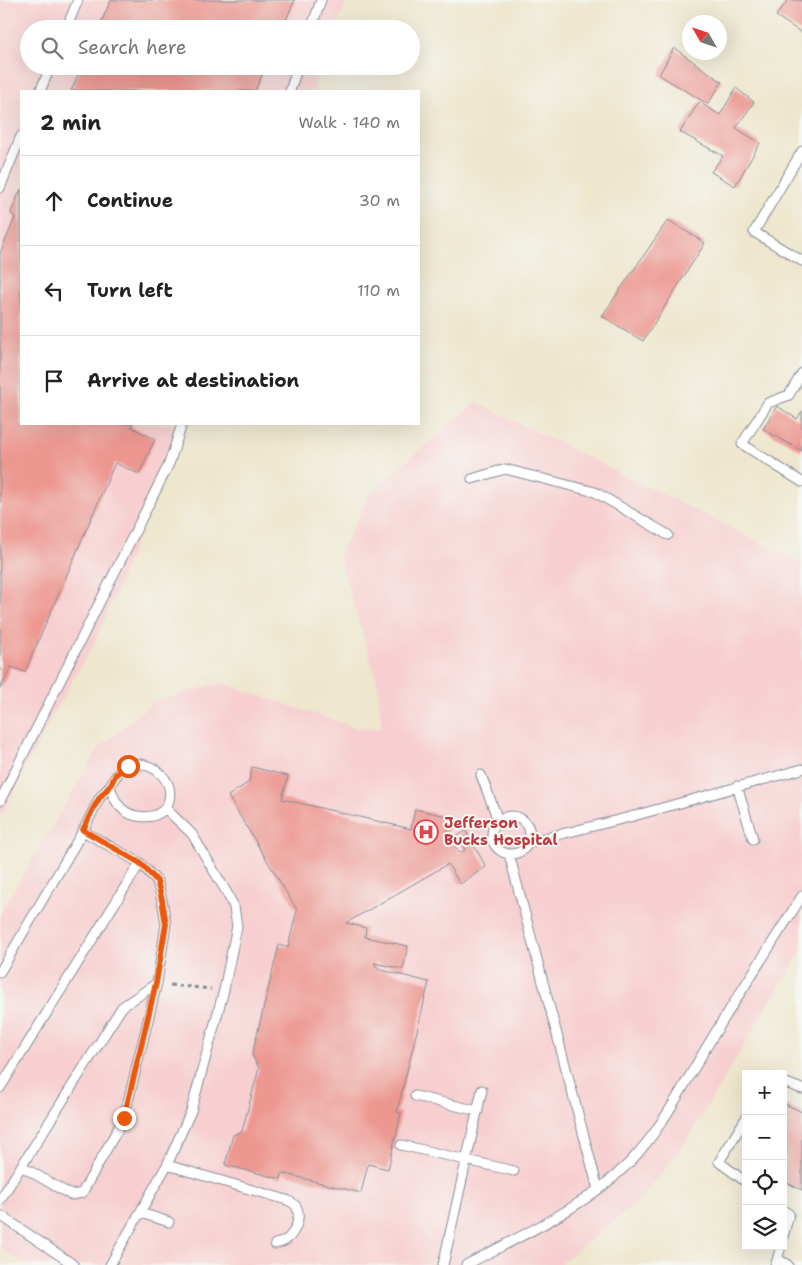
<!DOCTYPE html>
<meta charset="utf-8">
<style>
:root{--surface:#fff;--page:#f2f2f2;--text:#222;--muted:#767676;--line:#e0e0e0}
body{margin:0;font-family:"Shantell Sans",sans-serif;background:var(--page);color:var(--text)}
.controls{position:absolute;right:15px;bottom:15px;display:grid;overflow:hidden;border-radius:0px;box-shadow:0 5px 20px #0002}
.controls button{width:45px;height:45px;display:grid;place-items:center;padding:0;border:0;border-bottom:1px solid var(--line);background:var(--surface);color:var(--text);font:25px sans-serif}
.compass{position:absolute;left:682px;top:15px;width:45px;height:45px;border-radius:50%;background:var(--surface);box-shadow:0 5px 20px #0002;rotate:309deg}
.stop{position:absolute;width:15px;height:15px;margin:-11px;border:4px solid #ea580c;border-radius:50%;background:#fff}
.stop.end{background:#ea580c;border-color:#fff;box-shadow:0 1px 5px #0008}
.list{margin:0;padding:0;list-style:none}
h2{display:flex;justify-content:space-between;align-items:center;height:65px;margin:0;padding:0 20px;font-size:21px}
h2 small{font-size:16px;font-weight:400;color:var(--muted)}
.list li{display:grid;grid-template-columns:32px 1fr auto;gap:15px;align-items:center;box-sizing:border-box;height:90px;padding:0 20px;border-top:1px solid var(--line)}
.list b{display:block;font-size:19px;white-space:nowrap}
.list em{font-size:16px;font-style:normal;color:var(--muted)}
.icon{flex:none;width:28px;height:28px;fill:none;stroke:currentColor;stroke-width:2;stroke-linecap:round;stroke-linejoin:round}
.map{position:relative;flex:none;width:802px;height:1265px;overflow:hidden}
.search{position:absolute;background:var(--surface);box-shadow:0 5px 20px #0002;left:20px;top:20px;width:400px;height:55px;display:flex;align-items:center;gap:12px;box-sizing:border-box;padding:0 18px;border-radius:28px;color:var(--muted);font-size:19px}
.panel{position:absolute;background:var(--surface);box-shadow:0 5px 20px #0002;left:20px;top:90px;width:400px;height:335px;border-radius:0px}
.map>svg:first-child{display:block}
.built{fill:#f7cfd0}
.building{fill:#ed9791}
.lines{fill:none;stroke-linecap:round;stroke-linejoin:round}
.lane-casing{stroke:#848b96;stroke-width:11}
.path{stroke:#848b96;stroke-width:3;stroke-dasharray:4 4;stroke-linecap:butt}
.lane{stroke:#fff;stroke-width:9}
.route{stroke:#ea580c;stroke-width:6}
.labels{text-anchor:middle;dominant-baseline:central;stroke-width:4;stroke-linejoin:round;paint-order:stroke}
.health-label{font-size:15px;font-weight:bold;fill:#be3a42;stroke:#f6f6f2;text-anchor:start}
</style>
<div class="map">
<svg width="802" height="1265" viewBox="0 0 802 1265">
<rect width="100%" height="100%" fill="#f6f6f2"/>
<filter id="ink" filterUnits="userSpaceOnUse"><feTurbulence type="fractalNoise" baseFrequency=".02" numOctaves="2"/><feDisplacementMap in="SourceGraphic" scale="10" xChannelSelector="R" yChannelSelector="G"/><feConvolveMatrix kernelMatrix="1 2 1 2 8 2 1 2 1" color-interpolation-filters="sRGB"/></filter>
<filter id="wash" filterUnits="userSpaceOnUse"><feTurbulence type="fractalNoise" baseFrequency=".0096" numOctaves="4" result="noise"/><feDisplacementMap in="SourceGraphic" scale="20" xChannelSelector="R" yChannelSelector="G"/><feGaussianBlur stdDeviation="1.12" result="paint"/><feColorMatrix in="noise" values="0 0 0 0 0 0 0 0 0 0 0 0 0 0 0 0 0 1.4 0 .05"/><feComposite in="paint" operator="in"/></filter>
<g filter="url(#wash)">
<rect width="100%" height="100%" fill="#eee7ce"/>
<path class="built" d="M0,0h347l-11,29h-307v37h293l-10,25h-291v333h162l-86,214 -51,89 -46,92z
M476,402l326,161v386l-118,196 -47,58 -78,62h-532l-27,-16v-335l98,-165 56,-48 68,-18 135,45h24l-3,-43 -39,-129 31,-63z"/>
<g id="blocks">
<path class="building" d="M111,0h184l-13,29h-184z
M788,0h14v33l-26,-17z
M674,48l48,34 -14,22 -49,-29z
M82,66h184l-11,25h-184z
M736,88l18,14 -18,26 24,15 -25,43 -24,-14 12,-16 -43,-24 19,-30 21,13z
M21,189v235h112l-2,3 24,12 -16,35 -24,-11 -90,209 -14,-5 -11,22v-436l15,-35 -4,-6z
M668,220l37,23 -62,98 -41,-25z
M777,406l20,13 5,-8v40l-39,-22z
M252,767l36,9 -6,23 129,30 4,-20 36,8 -4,15 12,21 6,-3 -8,-14 9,-5 20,36 -26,17 -12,-20 -102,59 20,5 -1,9 43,9 -5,23 -29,-6 4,6 51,13 -32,130 4,1 -13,56 -20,-5 -7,29 -79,-20 -1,6 -56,-14 8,-30 9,-4 17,-63 -7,-13 27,-110 9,2 9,-37 -69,-114 21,-14z
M783,1103l19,9v78l-19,-9z"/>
</g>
</g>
<g filter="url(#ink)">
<use href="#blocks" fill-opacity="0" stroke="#848b96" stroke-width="1"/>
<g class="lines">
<g class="lane-casing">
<path id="lane" d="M66,29l12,-29
M311,29l10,-29
M40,91l11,-25
M290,91l8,-25
M802,151l-48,81 48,29
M0,188l21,-52
M802,373l-13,22 -21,8 -26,41 60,38
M472,479l33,-10 90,23 73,43
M135,763c48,5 44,61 2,53 -16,-3 -23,-15 -27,-30 6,-12 12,-18 25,-23z
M481,775l17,45
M737,786l16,53
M0,801l169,-337 13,-40
M492 835a19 19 0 1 1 38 0a19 19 0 1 1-38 0Z
M83,831l17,-34 10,-11
M529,842l101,-25 172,-48
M509,854l89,335
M0,972l83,-141 57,32 17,18 5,19 4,24 -9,59 -33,135 -42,75 -11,2 -50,-29
M783,1082l19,7
M0,1088l140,-225
M415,1096l63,15
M746,1118l-27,44 27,20
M401,1145l113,26
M167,1165l120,35c4,2 9,4 10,8 4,10 -2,25 -10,31 -3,3 -8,4 -12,5
M0,1200l122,-193 35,-24
M783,1210l6,4 -6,23
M141,1213l28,9
M0,1215l74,50
M777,1260l4,-14
M110,1265l57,-100 24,-54 33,-121 13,-64 -3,-19 -7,-14 -35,-59 -27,-26
M443,1265l39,-175
M466,1265c56,-30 118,-57 163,-102 34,-35 55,-79 80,-120 30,-49 62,-98 93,-147
M775,1265l3,-6 10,6"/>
</g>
<path class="path" d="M170,985l41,4"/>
<use href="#lane" class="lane"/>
</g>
</g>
<g class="lines" filter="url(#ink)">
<path class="route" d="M124,1118l32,-135 10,-59 -4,-24 -5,-19 -17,-18 -57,-33 9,-19 8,-14 10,-11 6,-12 12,-8"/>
</g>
<defs>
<g id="hospital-ring" transform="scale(1.25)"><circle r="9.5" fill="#f6f6f2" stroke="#e0444e" stroke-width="1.5"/><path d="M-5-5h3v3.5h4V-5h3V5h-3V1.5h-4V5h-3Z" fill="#e0444e"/></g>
</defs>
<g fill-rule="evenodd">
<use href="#hospital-ring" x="426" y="832"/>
</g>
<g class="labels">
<g class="health-label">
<text x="444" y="823">Jefferson<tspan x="444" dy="17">Bucks Hospital</tspan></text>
</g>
</g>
</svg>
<div class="controls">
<button>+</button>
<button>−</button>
<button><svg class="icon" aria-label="locate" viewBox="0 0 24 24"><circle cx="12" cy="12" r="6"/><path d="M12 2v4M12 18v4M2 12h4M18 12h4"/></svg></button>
<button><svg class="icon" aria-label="layers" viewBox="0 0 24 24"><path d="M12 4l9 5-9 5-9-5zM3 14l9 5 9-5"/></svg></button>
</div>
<svg class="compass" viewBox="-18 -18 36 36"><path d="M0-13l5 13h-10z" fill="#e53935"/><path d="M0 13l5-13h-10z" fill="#767676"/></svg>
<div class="stop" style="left:128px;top:766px"></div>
<div class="stop end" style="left:124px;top:1118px"></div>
<div class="search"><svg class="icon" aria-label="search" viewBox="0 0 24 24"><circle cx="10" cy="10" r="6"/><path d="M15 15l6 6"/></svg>Search here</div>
<section class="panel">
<h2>2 min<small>Walk · 140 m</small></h2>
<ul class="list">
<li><svg class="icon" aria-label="ahead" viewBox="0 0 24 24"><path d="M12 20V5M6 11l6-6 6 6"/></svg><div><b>Continue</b></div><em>30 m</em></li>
<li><svg class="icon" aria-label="left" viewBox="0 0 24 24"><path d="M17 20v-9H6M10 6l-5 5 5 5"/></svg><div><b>Turn left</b></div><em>110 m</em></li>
<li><svg class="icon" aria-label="arrive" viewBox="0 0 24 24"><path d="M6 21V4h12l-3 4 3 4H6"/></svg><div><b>Arrive at destination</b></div></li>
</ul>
</section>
</div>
